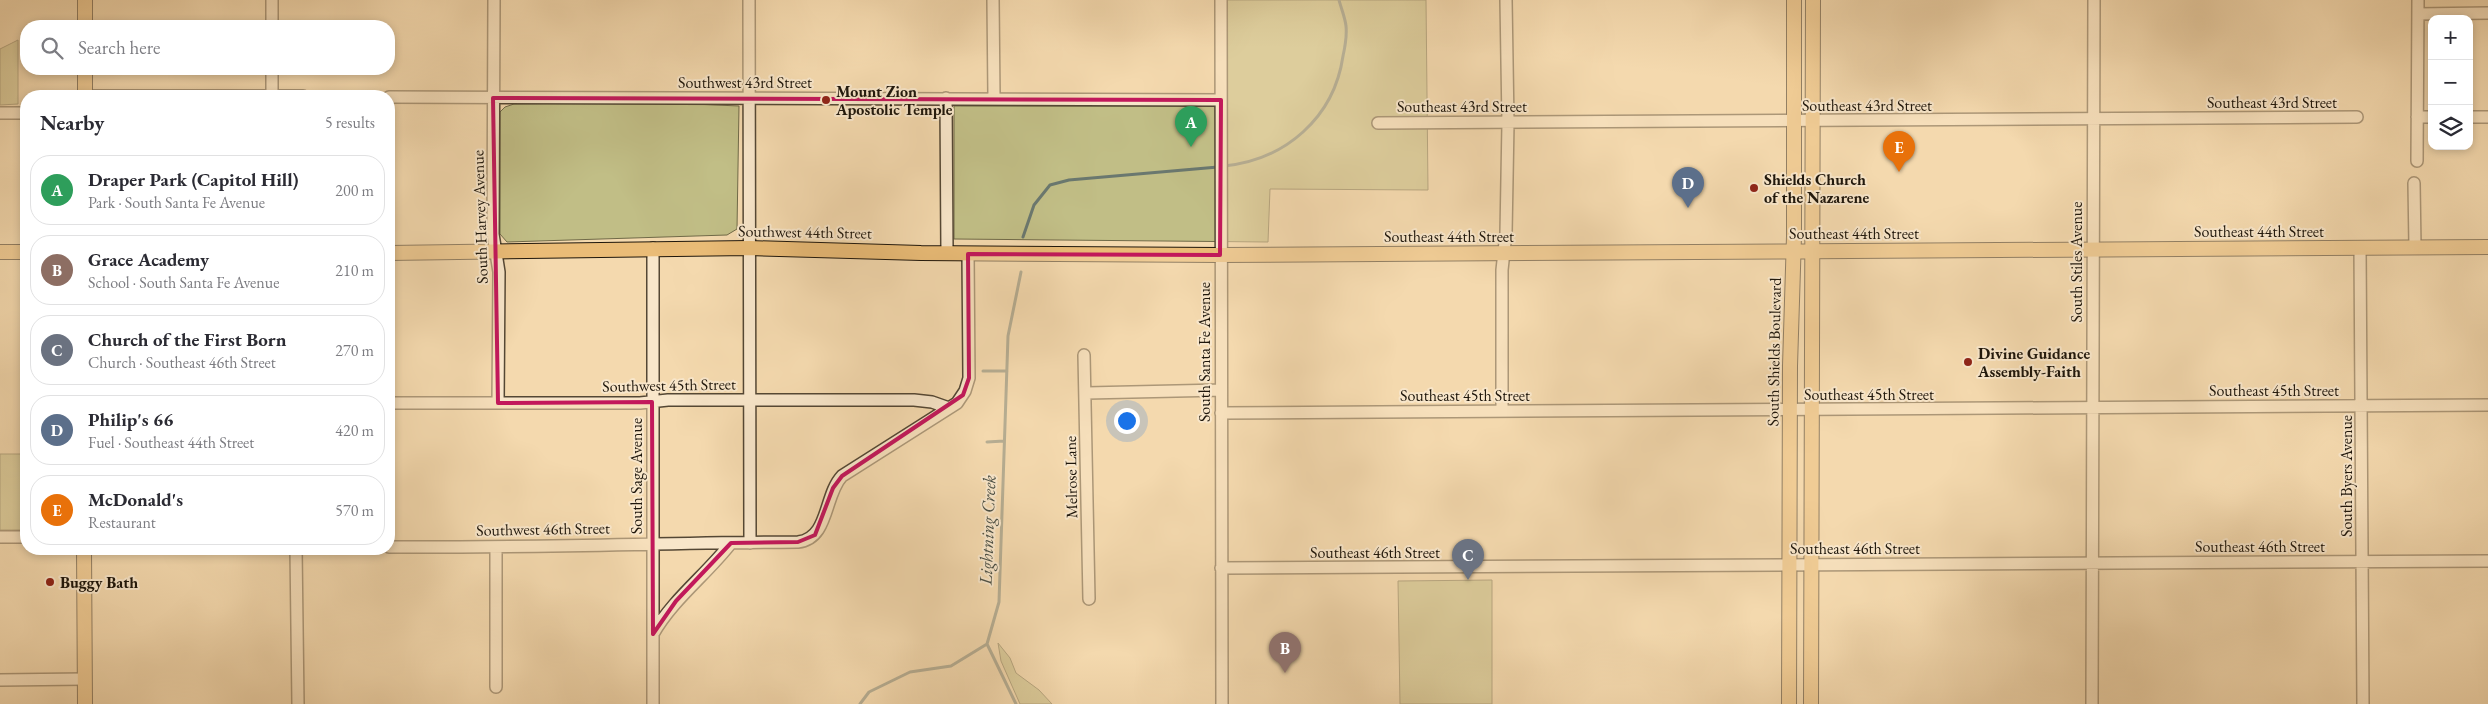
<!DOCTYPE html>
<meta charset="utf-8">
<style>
:root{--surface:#fff;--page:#f2f2f3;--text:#2b2b33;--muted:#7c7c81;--line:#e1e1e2;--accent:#8f2418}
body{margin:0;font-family:"EB Garamond",serif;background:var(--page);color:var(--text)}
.controls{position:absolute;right:15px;top:15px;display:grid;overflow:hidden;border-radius:10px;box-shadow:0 2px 8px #0003}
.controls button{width:45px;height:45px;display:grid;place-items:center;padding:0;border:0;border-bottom:1px solid var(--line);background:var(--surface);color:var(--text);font:25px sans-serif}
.you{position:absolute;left:1126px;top:420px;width:18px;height:18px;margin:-12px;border:4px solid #fff;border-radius:50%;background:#1a73e8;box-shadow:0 0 0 8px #1a73e833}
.badge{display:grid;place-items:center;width:32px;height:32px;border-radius:50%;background:var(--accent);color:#fff;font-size:16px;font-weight:700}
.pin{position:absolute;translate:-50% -41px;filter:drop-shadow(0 1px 2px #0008)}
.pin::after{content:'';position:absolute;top:26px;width:18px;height:15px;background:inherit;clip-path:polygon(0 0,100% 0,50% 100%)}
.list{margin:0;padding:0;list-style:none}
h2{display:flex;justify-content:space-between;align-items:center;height:65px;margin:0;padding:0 20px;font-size:21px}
h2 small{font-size:16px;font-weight:400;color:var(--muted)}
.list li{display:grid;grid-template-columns:32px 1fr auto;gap:15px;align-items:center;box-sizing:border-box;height:70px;margin:0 10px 10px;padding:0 10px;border:1px solid var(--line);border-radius:20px}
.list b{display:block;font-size:19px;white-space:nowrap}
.list p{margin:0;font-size:16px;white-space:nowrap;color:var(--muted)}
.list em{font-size:16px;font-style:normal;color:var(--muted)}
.icon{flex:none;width:28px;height:28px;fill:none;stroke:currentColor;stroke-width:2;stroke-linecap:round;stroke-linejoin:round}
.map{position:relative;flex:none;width:2488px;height:704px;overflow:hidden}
.search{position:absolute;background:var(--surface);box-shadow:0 2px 8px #0003;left:20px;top:20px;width:375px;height:55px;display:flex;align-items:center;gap:12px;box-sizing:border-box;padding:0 18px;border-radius:20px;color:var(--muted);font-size:19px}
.panel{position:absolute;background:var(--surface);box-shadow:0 2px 8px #0003;left:20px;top:90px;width:375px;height:465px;border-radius:20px}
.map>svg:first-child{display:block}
.green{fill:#c1be86;stroke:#706a48}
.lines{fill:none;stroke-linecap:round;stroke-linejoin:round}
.stream{stroke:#6a786f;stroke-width:3}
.minor-casing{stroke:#544734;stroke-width:14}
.major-casing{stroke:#1e160b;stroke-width:16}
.minor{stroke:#f8e6ca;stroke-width:11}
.major{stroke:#eabc77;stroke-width:14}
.marked{fill:none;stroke:#c2185b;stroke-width:4;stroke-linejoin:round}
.poi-dot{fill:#8f2418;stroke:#f8e6ca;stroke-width:2}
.labels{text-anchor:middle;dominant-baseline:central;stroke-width:4;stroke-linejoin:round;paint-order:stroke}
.street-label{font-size:16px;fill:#1e160b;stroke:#f8e6ca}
.poi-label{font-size:16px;font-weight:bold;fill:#1e160b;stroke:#f8e6ca;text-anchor:start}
.water-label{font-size:18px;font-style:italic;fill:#4a4f45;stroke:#f8e6ca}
</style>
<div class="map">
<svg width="2488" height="704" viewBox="0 0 2488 704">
<rect width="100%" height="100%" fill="#f4d9ae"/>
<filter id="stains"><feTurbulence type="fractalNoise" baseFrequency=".004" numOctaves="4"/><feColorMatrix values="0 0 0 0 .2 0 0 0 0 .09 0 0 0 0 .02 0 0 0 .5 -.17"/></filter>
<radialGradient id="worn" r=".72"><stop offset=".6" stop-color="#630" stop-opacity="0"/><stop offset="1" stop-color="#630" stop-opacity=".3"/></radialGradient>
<path class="green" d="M1227,0h199l2,190 -158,-1 -2,53 -314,-3v-133h273z
M18,40v64l-18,1v-56z
M646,102l93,4 -2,123 -10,6 -220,7 -7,-8v-122l5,-5 9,-3z
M0,454h26v76h-26z
M1492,580v124h-92l-2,-123z
M998,643l12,15 6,15 23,17 13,14h-32l-19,-43z"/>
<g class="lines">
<path class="stream" d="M1224,166c61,-6 110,-48 119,-110 2,-9 4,-20 3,-30 -1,-9 -5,-18 -7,-26
M1023,237l11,-32 16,-20 19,-5 149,-13
M983,371h24
M987,442l17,-1
M987,644l29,60
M860,704l9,-12 41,-20 41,-6 36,-22 12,-42 9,-266 13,-64"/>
<g class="minor-casing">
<path id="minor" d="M272,0v26
M494,0l-1,234 6,38 -1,131
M749,0l1,543
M993,0l1,97
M1221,0l1,704
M2418,14l70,-1
M272,69v27
M85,96h218
M389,97l832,3
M946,98l1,155
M0,113h26
M2417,117h15
M2469,117h19
M1378,123l979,-6
M2417,161l1,-161
M2414,183l1,64
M2360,248l3,456
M1084,355l5,244
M1087,393l134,-3
M389,403h251l28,-3h246l18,2 17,6
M1502,411v-141l4,-37 2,-110 -2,-123
M1221,413l1267,-8
M0,537h26
M389,547c136,1 273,-4 409,-5 31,-3 26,-47 44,-66l115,-73 8,-12 4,-13 -1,-124
M496,548v139
M296,549l2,155
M1221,568c423,0 845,-5 1267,-7
M653,634c20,-35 53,-59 78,-91
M0,680l85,-1
M653,704v-456
M2092,704l2,-704"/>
</g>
<g class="major-casing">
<path id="major" d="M85,0v26
M85,96v-27
M0,252h26
M389,253l360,-5 172,5 299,2 1268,-8
M84,549l1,155
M1789,704l1,-338 4,-130v-236
M1811,704l2,-704"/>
</g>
<use href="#minor" class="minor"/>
<use href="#major" class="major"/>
</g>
<path d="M0 0H2488V704H0ZM493,98l728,2 -1,155 -252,-1 1,124 -6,17 -121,81 -9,12 -18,47 -17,7 -67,1 -55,58 -23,33 -1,-232 -154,1z" fill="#f4d9ae" fill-opacity=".55" fill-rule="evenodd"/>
<path class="marked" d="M493,98l728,2 -1,155 -252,-1 1,124 -6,17 -121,81 -9,12 -18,47 -17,7 -67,1 -55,58 -23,33 -1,-232 -154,1z"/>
<g class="poi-dot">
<circle cx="826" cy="100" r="5"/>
<circle cx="1754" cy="188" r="5"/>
<circle cx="1968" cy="362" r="5"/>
<circle cx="50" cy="582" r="5"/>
</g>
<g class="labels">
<g class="street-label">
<text x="745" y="82">Southwest 43rd Street</text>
<text x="2272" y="102">Southeast 43rd Street</text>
<text x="1867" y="105">Southeast 43rd Street</text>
<text x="1462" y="106">Southeast 43rd Street</text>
<text transform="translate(480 217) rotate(-92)">South Harvey Avenue</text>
<text x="2259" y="231">Southeast 44th Street</text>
<text transform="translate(805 232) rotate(1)">Southwest 44th Street</text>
<text x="1854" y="233">Southeast 44th Street</text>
<text x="1449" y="236">Southeast 44th Street</text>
<text transform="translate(2076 262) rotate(-90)">South Stiles Avenue</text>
<text transform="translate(1204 352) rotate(-90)">South Santa Fe Avenue</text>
<text transform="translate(1774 352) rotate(-89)">South Shields Boulevard</text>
<text transform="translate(669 385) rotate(-1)">Southwest 45th Street</text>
<text x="2274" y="390">Southeast 45th Street</text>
<text x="1869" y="394">Southeast 45th Street</text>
<text x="1465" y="395">Southeast 45th Street</text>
<text transform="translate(636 476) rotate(-90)">South Sage Avenue</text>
<text transform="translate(2346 476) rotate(-90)">South Byers Avenue</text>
<text transform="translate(1071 477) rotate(-91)">Melrose Lane</text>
<text transform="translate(543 529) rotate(-1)">Southwest 46th Street</text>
<text x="2260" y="546">Southeast 46th Street</text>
<text x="1855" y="548">Southeast 46th Street</text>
<text x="1375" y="552">Southeast 46th Street</text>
</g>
<g class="poi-label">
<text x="836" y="91">Mount Zion<tspan x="836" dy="18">Apostolic Temple</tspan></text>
<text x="1764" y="179">Shields Church<tspan x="1764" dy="18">of the Nazarene</tspan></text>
<text x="1978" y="353">Divine Guidance<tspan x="1978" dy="18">Assembly-Faith</tspan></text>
<text x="60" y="582">Buggy Bath</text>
</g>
<g class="water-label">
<text transform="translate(987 530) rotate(-88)">Lightning Creek</text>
</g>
</g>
<rect width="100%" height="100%" filter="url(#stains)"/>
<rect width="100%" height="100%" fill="url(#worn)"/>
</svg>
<div class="controls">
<button>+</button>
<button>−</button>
<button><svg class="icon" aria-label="layers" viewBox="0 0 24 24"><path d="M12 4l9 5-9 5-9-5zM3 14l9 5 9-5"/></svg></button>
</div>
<div class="you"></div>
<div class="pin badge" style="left:1191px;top:147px;background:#2e9e5b">A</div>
<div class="pin badge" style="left:1285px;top:673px;background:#8d6e63">B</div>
<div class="pin badge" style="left:1468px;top:580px;background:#6b7280">C</div>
<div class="pin badge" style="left:1688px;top:208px;background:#5c6f8a">D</div>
<div class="pin badge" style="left:1899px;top:172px;background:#e8710a">E</div>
<div class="search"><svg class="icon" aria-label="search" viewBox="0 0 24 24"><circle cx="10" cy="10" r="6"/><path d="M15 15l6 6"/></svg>Search here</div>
<section class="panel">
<h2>Nearby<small>5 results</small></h2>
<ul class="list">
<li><span class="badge" style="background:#2e9e5b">A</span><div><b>Draper Park (Capitol Hill)</b><p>Park · South Santa Fe Avenue</p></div><em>200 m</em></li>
<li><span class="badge" style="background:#8d6e63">B</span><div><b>Grace Academy</b><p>School · South Santa Fe Avenue</p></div><em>210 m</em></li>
<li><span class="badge" style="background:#6b7280">C</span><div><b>Church of the First Born</b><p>Church · Southeast 46th Street</p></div><em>270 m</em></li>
<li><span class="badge" style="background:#5c6f8a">D</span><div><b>Philip's 66</b><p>Fuel · Southeast 44th Street</p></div><em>420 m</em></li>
<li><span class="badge" style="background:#e8710a">E</span><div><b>McDonald's</b><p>Restaurant</p></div><em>570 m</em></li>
</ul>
</section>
</div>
